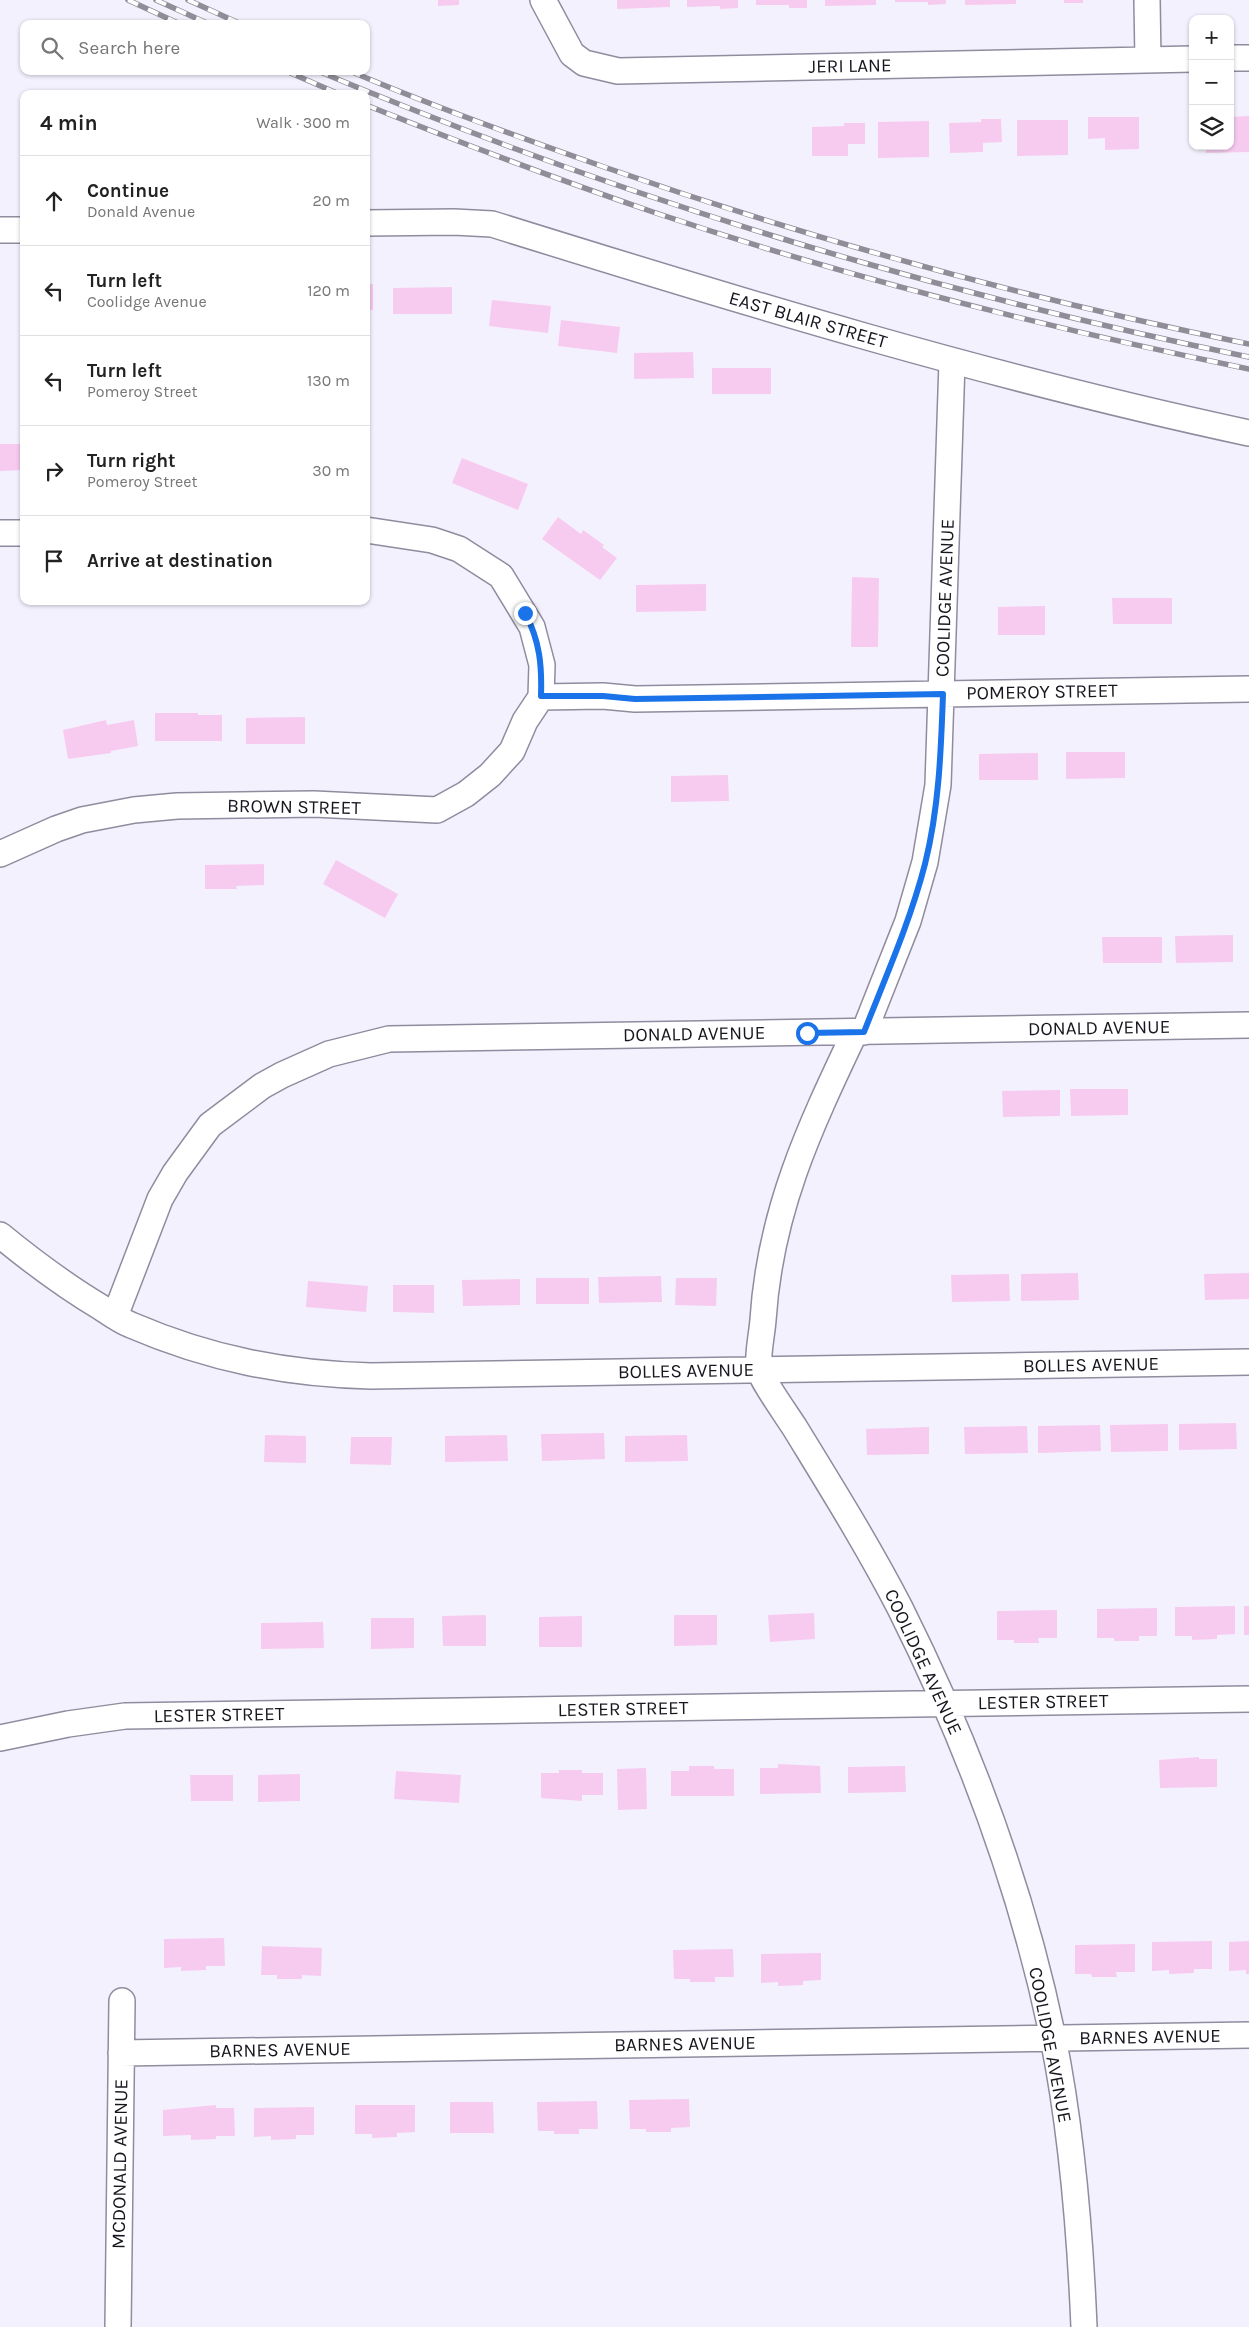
<!DOCTYPE html>
<meta charset="utf-8">
<style>
:root{--surface:#fff;--page:#f6f6f6;--text:#222;--muted:#767676;--line:#e0e0e0}
body{margin:0;font-family:Karla,sans-serif;background:var(--page);color:var(--text)}
.controls{position:absolute;right:15px;top:15px;display:grid;overflow:hidden;border-radius:10px;box-shadow:0 1px 4px #0004}
.controls button{width:45px;height:45px;display:grid;place-items:center;padding:0;border:0;border-bottom:1px solid var(--line);background:var(--surface);color:var(--text);font:25px sans-serif}
.stop{position:absolute;width:15px;height:15px;margin:-11px;border:4px solid #1a73e8;border-radius:50%;background:#fff}
.stop.end{background:#1a73e8;border-color:#fff;box-shadow:0 1px 5px #0008}
.list{margin:0;padding:0;list-style:none}
h2{display:flex;justify-content:space-between;align-items:center;height:65px;margin:0;padding:0 20px;font-size:21px}
h2 small{font-size:16px;font-weight:400;color:var(--muted)}
.list li{display:grid;grid-template-columns:32px 1fr auto;gap:15px;align-items:center;box-sizing:border-box;height:90px;padding:0 20px;border-top:1px solid var(--line)}
.list b{display:block;font-size:19px;white-space:nowrap}
.list p{margin:0;font-size:16px;white-space:nowrap;color:var(--muted)}
.list em{font-size:16px;font-style:normal;color:var(--muted)}
.icon{flex:none;width:28px;height:28px;fill:none;stroke:currentColor;stroke-width:2;stroke-linecap:round;stroke-linejoin:round}
.map{position:relative;flex:none;width:1249px;height:2327px;overflow:hidden}
.search{position:absolute;background:var(--surface);box-shadow:0 1px 4px #0004;left:20px;top:20px;width:350px;height:55px;display:flex;align-items:center;gap:12px;box-sizing:border-box;padding:0 18px;border-radius:10px;color:var(--muted);font-size:19px}
.panel{position:absolute;background:var(--surface);box-shadow:0 1px 4px #0004;left:20px;top:90px;width:350px;height:515px;border-radius:10px}
.map>svg:first-child{display:block}
.building{fill:#f7cbf0}
.lines{fill:none;stroke-linecap:round;stroke-linejoin:round}
.minor-casing{stroke:#908b9e;stroke-width:28}
.minor{stroke:#fff;stroke-width:25}
.rail-casing{stroke:#908d98;stroke-width:5.5}
.rail{stroke:#fff;stroke-width:4;stroke-dasharray:11;stroke-linecap:butt}
.route{stroke:#1a73e8;stroke-width:6}
.labels{text-anchor:middle;dominant-baseline:central;stroke-width:4;stroke-linejoin:round;paint-order:stroke}
.street-label{font-size:19px;fill:#17151d;stroke:#fff}
</style>
<div class="map">
<svg width="1249" height="2327" viewBox="0 0 1249 2327">
<rect width="100%" height="100%" fill="#f4f1fe"/>
<path class="building" d="M438,0h21v5l-21,1z
M617,0h53v7l-53,2z
M687,0h51v8l-18,1v-3l-33,1z
M756,0h51v8h-18v-3h-33z
M825,0h51v5l-51,1z
M895,0h51v4l-18,1v-3h-33z
M965,0h51v4l-51,1z
M1064,0h19v3h-19z
M1249,116v36l-43,1v-7h24v-29z
M1088,117h51v32l-34,1v-12l-17,1z
M981,119h20l1,23 -19,1v9l-33,1 -1,-30 32,-1z
M1017,120h51v35l-51,1z
M929,121v36l-51,1v-36z
M844,123h21v21h-17v12h-36v-29l32,-1z
M366,284h7v26h-7z
M452,287v27h-59v-26z
M492,300l59,6 -3,27 -59,-7z
M561,320l59,7 -3,26 -59,-7z
M693,352l1,26 -60,1v-26z
M712,368h59v26h-59z
M0,444h24v26l-24,1z
M462,458l66,26 -10,26 -66,-27z
M558,517l23,17 2,-4 21,15 -2,2 15,11 -17,22 -58,-41z
M852,577l27,1 -1,69h-27z
M706,584v27l-70,1v-27z
M1112,598h60v26h-59z
M1045,606v29h-47v-28z
M155,713h43v2h24v26h-67z
M305,717v27h-59v-26z
M106,720l1,5 27,-5 4,26 -27,5v2l-43,6 -5,-29z
M1066,752h59v26l-59,1z
M1038,753v27h-59v-26z
M728,775l1,26 -58,1v-26z
M336,860l62,34 -13,24 -62,-34z
M264,864v21l-28,1 1,3h-32v-24z
M1233,935v27l-57,1 -1,-27z
M1102,937h60v26h-59z
M1070,1089h58v26l-57,1z
M1060,1090v26l-57,1 -1,-26z
M1078,1273l1,27 -58,1v-27z
M1249,1273v26l-44,1 -1,-26z
M1009,1274l1,27 -58,1 -1,-27z
M661,1276l1,26 -63,1 -1,-26z
M536,1278h53v26h-53z
M676,1278h41l-1,28 -41,-1z
M520,1279v26l-57,1 -1,-26z
M308,1281l60,5 -2,26 -60,-5z
M393,1285h41v28l-41,-1z
M1236,1423l1,26 -58,1v-26z
M1168,1424v27l-57,1 -1,-27z
M1100,1425l1,26 -63,2v-27z
M1027,1426l1,27 -63,1 -1,-27z
M929,1427v27l-62,1 -1,-26z
M604,1433l1,26 -63,2 -1,-27z
M265,1435l41,1v27l-42,-1z
M507,1435l1,26 -63,1v-26z
M687,1435l1,26 -63,1v-26z
M351,1437h41l-1,28 -41,-1z
M1235,1606v28l-18,1v4l-25,1v-4h-17v-29z
M1244,1606h5v29h-5z
M1157,1608v28h-18v5h-25v-3h-17v-29z
M1057,1610v28h-19l1,5h-25v-3h-17v-29z
M814,1613l1,26 -45,3 -2,-27z
M486,1615v31h-43l-1,-30z
M674,1615h43v30l-43,1z
M582,1616v31h-43v-30z
M371,1618h43v30l-43,1z
M323,1622l1,26 -63,1v-26z
M1199,1757v2h18v28l-57,1 -1,-28z
M778,1764l42,2 1,27 -61,1v-26h18z
M689,1766h25v3h20v27h-63v-25h18z
M905,1766l1,26 -58,1v-26z
M646,1768l1,41 -29,1 -1,-41z
M559,1770h23v3h21v22h-21v6l-41,-3v-25h18z
M396,1771l65,4 -2,28 -65,-4z
M300,1774v27l-42,1v-27z
M190,1775h43v26h-42z
M224,1938l1,28h-19v4l-25,1v-4l-17,1v-29z
M1212,1941v28h-18v4l-25,1v-4l-17,1v-29z
M1249,1941v33h-3v-4l-17,1v-29z
M1135,1944v28h-19l1,5h-25l-1,-3h-16v-29z
M262,1946l60,2 -1,28 -19,-1v4h-25v-4h-16z
M733,1949l1,28h-19v5h-25v-3h-16l-1,-29z
M821,1953v27l-18,1v4l-25,1v-4l-17,1v-29z
M689,2099l1,28 -19,1v4h-25v-3h-16l-1,-29z
M597,2101l1,28h-19v5h-25v-3h-16l-1,-29z
M450,2102h43l1,31h-44z
M216,2105v3h18l1,28h-19v3l-25,1v-5l-28,1v-26z
M355,2105h60v27l-18,1v4l-25,1v-4h-17z
M314,2107v28h-18v4l-25,1v-4l-17,1v-29z"/>
<g class="lines">
<g class="minor-casing">
<path id="minor" d="M543,0l29,54 12,9 34,8 575,-12
M1147,0l1,60
M1230,58h19
M366,223l88,-1 38,2c250,78 500,154 757,209
M0,230h24
M366,530l66,10 27,9 42,27 31,51 10,38 -1,32
M0,533h24
M541,697l62,-1 32,3 614,-10
M0,854l56,-25 26,-9 52,-10 43,-4 137,-2 123,6 29,-16 24,-19 22,-24 13,-30 16,-24
M855,1032c-46,97 -85,179 -92,288 -1,14 -6,36 -4,49 2,10 29,48 36,59 36,59 73,118 105,180 68,136 122,280 153,430 19,94 27,193 31,289
M864,1032l44,-111 17,-59 13,-77 14,-423
M0,1235c33,27 65,51 102,73 9,6 19,13 29,17 79,34 155,49 240,51l878,-14
M115,1316l45,-117 15,-26 35,-48 52,-39 20,-11 47,-21 60,-15 860,-14
M0,1738l68,-14 57,-8 1124,-17
M121,2053l1128,-18
M118,2327l4,-326"/>
</g>
<use href="#minor" class="minor"/>
<g class="rail-casing">
<path id="rail" d="M128,0l52,24
M156,0l53,24
M188,0l53,24
M286,71l53,23
M318,71c300,126 612,221 931,286
M350,71c84,36 171,67 257,97 210,73 424,132 642,176
M366,105c95,38 190,74 287,107 195,66 395,116 596,157"/>
</g>
<use href="#rail" class="rail"/>
</g>
<g class="lines">
<path class="route" d="M525,613c15,28 17,53 16,83h62l32,3 308,-5c-2,57 -4,114 -18,170 -15,58 -39,112 -61,168l-57,1"/>
</g>
<g class="labels">
<g class="street-label">
<text transform="translate(850 66) rotate(-1)">JERI LANE</text>
<text transform="translate(808 320) rotate(16)">EAST BLAIR STREET</text>
<text transform="translate(945 598) rotate(-88)">COOLIDGE AVENUE</text>
<text transform="translate(1042 692) rotate(-1)">POMEROY STREET</text>
<text transform="translate(294 807) rotate(1)">BROWN STREET</text>
<text transform="translate(1099 1028) rotate(-1)">DONALD AVENUE</text>
<text transform="translate(694 1034) rotate(-1)">DONALD AVENUE</text>
<text transform="translate(1091 1365) rotate(-1)">BOLLES AVENUE</text>
<text transform="translate(686 1371) rotate(-1)">BOLLES AVENUE</text>
<text transform="translate(923 1662) rotate(65)">COOLIDGE AVENUE</text>
<text transform="translate(1043 1702) rotate(-1)">LESTER STREET</text>
<text transform="translate(623 1709) rotate(-1)">LESTER STREET</text>
<text transform="translate(219 1715) rotate(-1)">LESTER STREET</text>
<text transform="translate(1150 2037) rotate(-1)">BARNES AVENUE</text>
<text transform="translate(685 2044) rotate(-1)">BARNES AVENUE</text>
<text transform="translate(1050 2045) rotate(79)">COOLIDGE AVENUE</text>
<text transform="translate(280 2050) rotate(-1)">BARNES AVENUE</text>
<text transform="translate(120 2164) rotate(-89)">MCDONALD AVENUE</text>
</g>
</g>
</svg>
<div class="controls">
<button>+</button>
<button>−</button>
<button><svg class="icon" aria-label="layers" viewBox="0 0 24 24"><path d="M12 4l9 5-9 5-9-5zM3 14l9 5 9-5"/></svg></button>
</div>
<div class="stop" style="left:807px;top:1033px"></div>
<div class="stop end" style="left:525px;top:613px"></div>
<div class="search"><svg class="icon" aria-label="search" viewBox="0 0 24 24"><circle cx="10" cy="10" r="6"/><path d="M15 15l6 6"/></svg>Search here</div>
<section class="panel">
<h2>4 min<small>Walk · 300 m</small></h2>
<ul class="list">
<li><svg class="icon" aria-label="ahead" viewBox="0 0 24 24"><path d="M12 20V5M6 11l6-6 6 6"/></svg><div><b>Continue</b><p>Donald Avenue</p></div><em>20 m</em></li>
<li><svg class="icon" aria-label="left" viewBox="0 0 24 24"><path d="M17 20v-9H6M10 6l-5 5 5 5"/></svg><div><b>Turn left</b><p>Coolidge Avenue</p></div><em>120 m</em></li>
<li><svg class="icon" aria-label="left" viewBox="0 0 24 24"><path d="M17 20v-9H6M10 6l-5 5 5 5"/></svg><div><b>Turn left</b><p>Pomeroy Street</p></div><em>130 m</em></li>
<li><svg class="icon" aria-label="right" viewBox="0 0 24 24"><path d="M7 20v-9h11M14 6l5 5-5 5"/></svg><div><b>Turn right</b><p>Pomeroy Street</p></div><em>30 m</em></li>
<li><svg class="icon" aria-label="arrive" viewBox="0 0 24 24"><path d="M6 21V4h12l-3 4 3 4H6"/></svg><div><b>Arrive at destination</b></div></li>
</ul>
</section>
</div>
